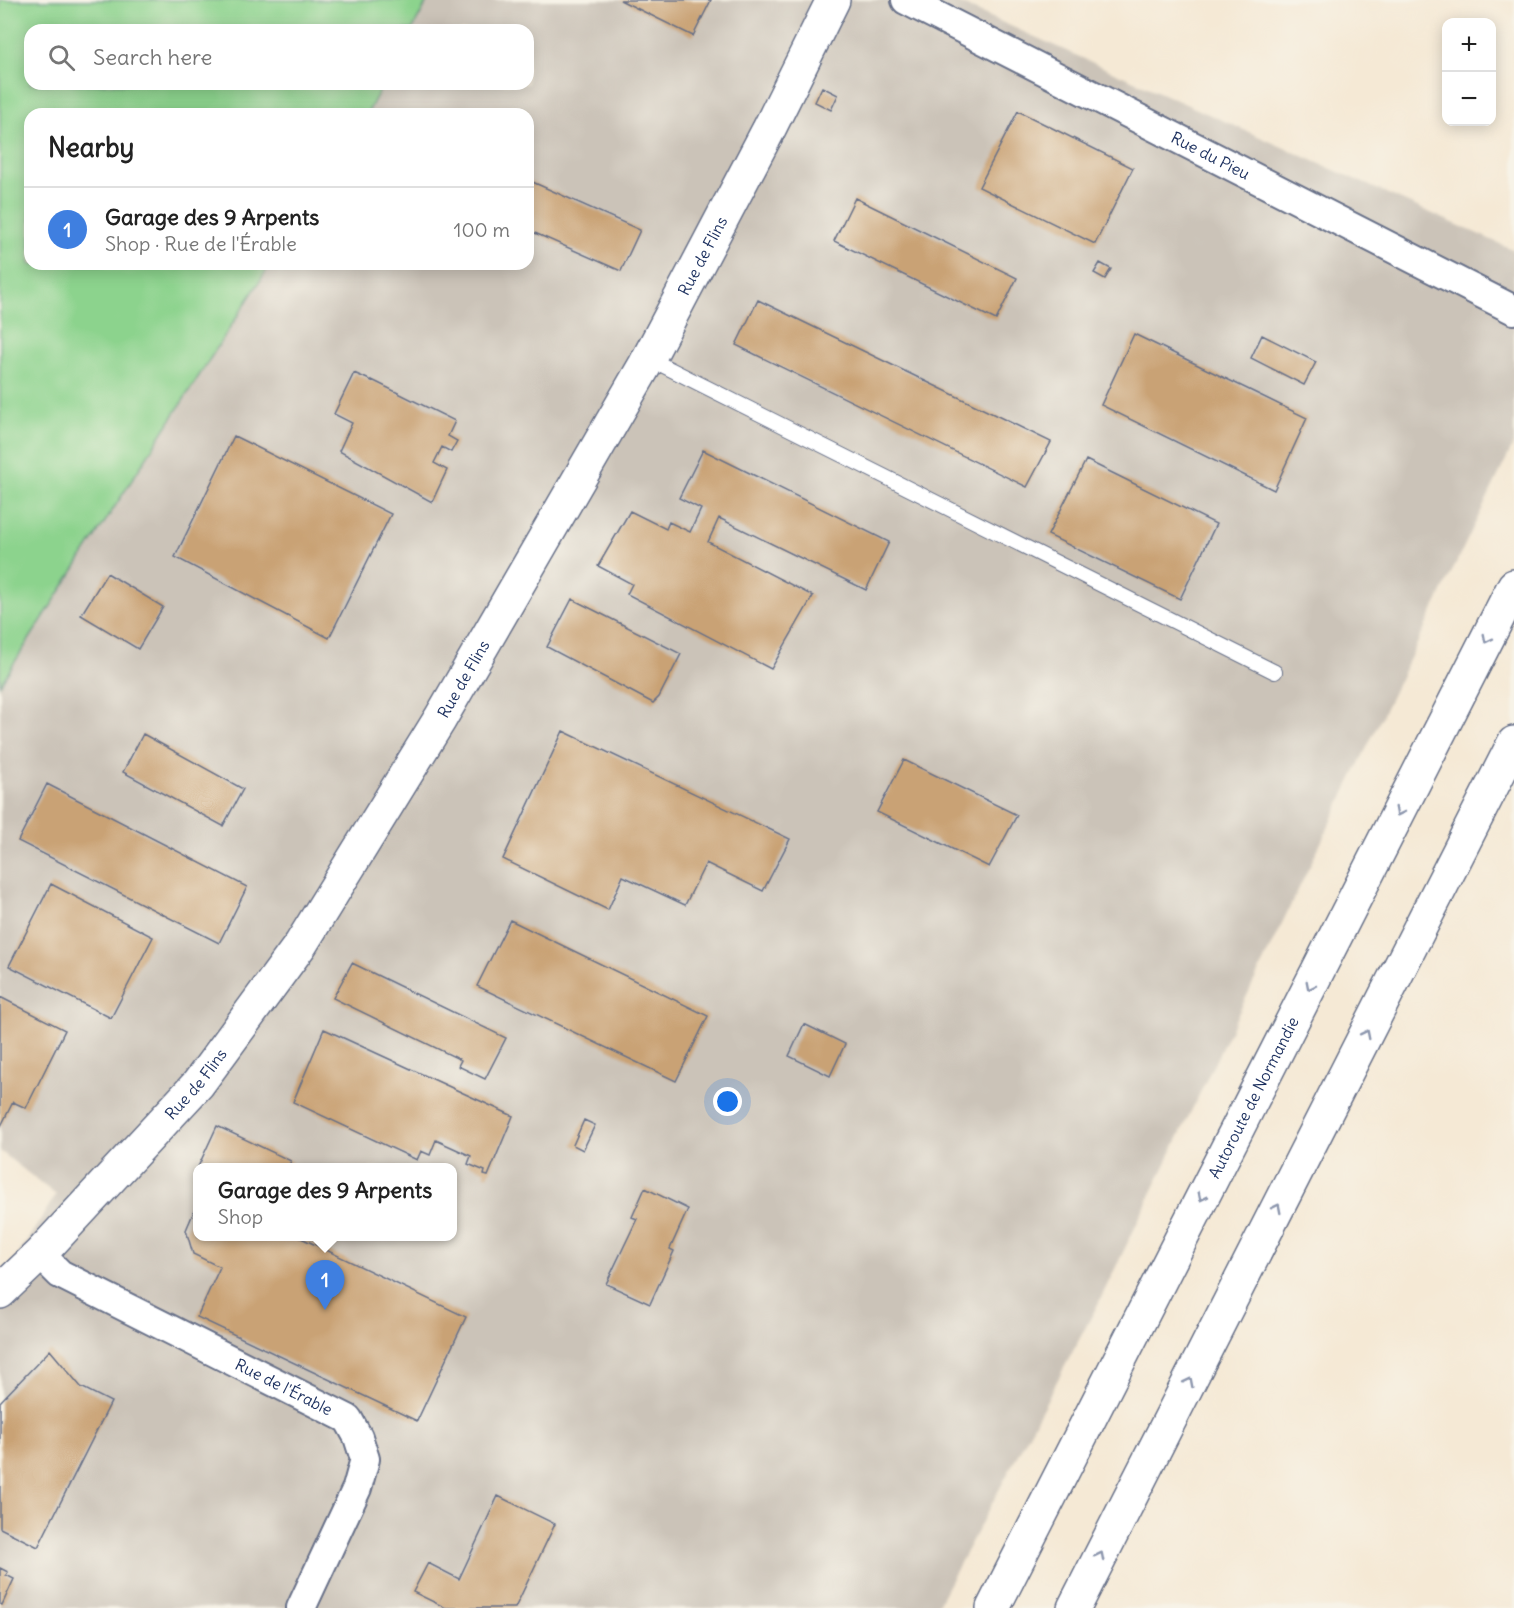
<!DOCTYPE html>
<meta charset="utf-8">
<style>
:root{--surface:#fff;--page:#f6f6f6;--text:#222;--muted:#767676;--line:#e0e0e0;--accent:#1f6fb2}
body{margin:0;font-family:Delius,sans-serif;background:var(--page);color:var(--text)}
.controls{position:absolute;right:18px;top:18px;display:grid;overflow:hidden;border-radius:12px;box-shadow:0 3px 15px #0003}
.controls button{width:54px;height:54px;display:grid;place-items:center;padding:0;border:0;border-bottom:2px solid var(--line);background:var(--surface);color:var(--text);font:30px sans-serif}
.you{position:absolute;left:728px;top:1102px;width:21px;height:21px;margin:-15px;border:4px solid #fff;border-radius:50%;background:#1a73e8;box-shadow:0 0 0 9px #1a73e833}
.badge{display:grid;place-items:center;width:39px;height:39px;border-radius:50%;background:var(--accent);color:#fff;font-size:20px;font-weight:700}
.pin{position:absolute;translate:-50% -50px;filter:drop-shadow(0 2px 3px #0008)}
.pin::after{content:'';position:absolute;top:32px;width:21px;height:18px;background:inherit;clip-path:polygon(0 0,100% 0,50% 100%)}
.popup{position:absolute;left:193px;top:1163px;width:264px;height:78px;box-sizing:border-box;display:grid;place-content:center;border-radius:12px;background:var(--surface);filter:drop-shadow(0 2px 4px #0005);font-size:20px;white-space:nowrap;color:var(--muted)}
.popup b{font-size:22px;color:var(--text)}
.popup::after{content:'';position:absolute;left:50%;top:100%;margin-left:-12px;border:12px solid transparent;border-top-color:var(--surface)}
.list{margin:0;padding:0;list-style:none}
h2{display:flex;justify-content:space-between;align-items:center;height:78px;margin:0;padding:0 24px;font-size:26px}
h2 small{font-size:20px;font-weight:400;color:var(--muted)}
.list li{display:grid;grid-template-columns:39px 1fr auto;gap:18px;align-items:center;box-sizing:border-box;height:84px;padding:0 24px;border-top:2px solid var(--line)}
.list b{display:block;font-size:22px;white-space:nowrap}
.list p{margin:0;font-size:20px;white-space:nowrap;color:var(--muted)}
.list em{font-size:20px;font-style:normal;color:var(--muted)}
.icon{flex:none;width:33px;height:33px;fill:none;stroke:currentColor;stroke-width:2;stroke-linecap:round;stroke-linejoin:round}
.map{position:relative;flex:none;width:1514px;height:1608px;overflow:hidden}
.search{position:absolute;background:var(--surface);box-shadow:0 3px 15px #0003;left:24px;top:24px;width:510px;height:66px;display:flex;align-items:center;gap:15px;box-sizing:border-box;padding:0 21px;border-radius:18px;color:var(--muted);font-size:22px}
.panel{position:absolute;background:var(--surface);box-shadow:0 3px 15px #0003;left:24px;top:108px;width:510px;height:162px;border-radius:18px}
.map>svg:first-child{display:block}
.industrial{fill:#cbc3b8;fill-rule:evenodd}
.green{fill:#8cd38d;stroke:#548176;stroke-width:1.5}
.building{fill:#c9a275}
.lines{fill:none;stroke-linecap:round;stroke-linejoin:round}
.lane-casing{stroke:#677088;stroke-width:16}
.street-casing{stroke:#677088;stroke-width:32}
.secondary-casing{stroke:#677088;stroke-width:36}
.highway-casing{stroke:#677088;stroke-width:36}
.lane{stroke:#fff;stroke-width:14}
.street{stroke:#fff;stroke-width:28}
.secondary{stroke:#fff;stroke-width:33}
.highway{stroke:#fff;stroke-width:33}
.oneway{stroke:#8d97ae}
.labels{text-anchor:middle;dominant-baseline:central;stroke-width:5;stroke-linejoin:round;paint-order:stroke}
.street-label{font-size:16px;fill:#1b2f5e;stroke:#f7f3e8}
</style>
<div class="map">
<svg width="1514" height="1608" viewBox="0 0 1514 1608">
<rect width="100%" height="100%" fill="#f7f3e8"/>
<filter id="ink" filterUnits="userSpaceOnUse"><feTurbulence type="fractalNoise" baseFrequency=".0167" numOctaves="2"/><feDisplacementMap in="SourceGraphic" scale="12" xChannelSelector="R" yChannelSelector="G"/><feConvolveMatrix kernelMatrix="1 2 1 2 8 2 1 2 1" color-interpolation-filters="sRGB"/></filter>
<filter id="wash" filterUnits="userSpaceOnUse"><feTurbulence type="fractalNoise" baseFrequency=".008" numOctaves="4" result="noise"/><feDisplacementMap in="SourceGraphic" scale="24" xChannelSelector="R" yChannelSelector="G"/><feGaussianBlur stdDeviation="1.35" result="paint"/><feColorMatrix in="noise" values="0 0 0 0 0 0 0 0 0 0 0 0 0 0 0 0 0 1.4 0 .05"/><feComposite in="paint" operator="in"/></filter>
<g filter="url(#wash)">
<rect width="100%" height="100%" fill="#f5e9d5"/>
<path class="industrial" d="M428,0h524l562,250v193l-417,863 -161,302h-936v-325l56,-88 -56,-44v-466l271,-421h257v-150h-161l16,-30h145v-54h-116zM198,1168h254v68h-254z"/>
<path class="green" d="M0,0h428l-16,30h-382v54h353l-16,30h-337v150h241l-271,421z"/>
<g id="blocks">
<path class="building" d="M620,0h91l-18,36z
M822,87l16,8 -7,15 -16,-8z
M1018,111l115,57 -38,76 -116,-57z
M528,180l112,50 -19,41 -93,-41z
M855,198l162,80 -21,42 -162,-79z
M1100,263l11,6 -6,10 -11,-6z
M758,300l293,142 -24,45 -291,-142z
M1134,334l173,84 -33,72 -173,-85z
M1262,335l54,27 -12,23 -53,-27z
M354,373l18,8v-1l83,41 -7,15 9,5 -6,11 -9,-5 -8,16 13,7 -15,32 -93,-51 13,-28 -18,-9z
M234,436l157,78 -62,124 -154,-81z
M703,450l186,92 -23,48 -147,-72 -11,24 105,54 -42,73 -144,-75 5,-10 -34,-18 32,-55 36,18 3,-7 21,10 11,-23 -22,-11z
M1086,460l130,64 -36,75 -132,-64z
M107,573l56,34 -25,42 -57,-34z
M572,599l109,55 -22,43 -6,6 -106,-56z
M563,731l227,108 -27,52 -57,-28 -21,42 -62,-29 -15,34 -105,-51z
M143,734l100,55 -20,37 -100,-54z
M904,760l113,55 -28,52 -112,-55z
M47,784l200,103 -28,56 -201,-102z
M51,884l102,53 -42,81 -102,-52z
M510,920l198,96 -32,65 -199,-95z
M352,963l154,75 -21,41 -27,-13 3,-6 -128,-62z
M0,997l65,33 -39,78 -13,-6 -13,26z
M804,1024l41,20 -15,32 -41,-20z
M324,1029l189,87 -25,60 -4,-1 1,-4 -17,-7 3,-8 -35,-16 -6,15 -9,-4 -4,9 -124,-58z
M584,1120l11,5 -12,25 -10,-5z
M217,1126l74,35 -3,6h-90z
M645,1188l43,21 -18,40 4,2 -24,53 -44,-20 31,-65 -5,-2z
M198,1202v34h99l169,81 -49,104 -220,-104 23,-50 -27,-13 -7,-24z
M50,1350l31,37 30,15 -73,145 -38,-19v-126z
M498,1496l57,28 -40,84h-69l-33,-16 15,-29 31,16z
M0,1568l8,4 -2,3 8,4 -12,26 -2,-1z"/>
</g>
</g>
<g filter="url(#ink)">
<use href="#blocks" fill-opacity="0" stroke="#677088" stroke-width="1.5"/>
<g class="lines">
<g class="lane-casing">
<path id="lane" d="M648,358l627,314"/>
</g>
<g class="street-casing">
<g id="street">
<path id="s1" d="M906,0l608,310"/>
<path id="s2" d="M40,1254l20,20 288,145 10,18 7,22 -8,29 -56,120"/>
</g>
</g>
<g class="secondary-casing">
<g id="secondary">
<path id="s3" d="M0,1292l40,-38 158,-170 103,-140 139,-225 205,-354 123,-234 65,-131"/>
</g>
</g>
<g class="highway-casing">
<g id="highway">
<path id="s4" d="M993,1608l521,-1022"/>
<path d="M1074,1608l440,-865"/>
</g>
</g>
<use href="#lane" class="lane"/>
<use href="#street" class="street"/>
<use href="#secondary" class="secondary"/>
<use href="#highway" class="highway"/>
</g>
<defs><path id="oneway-chevron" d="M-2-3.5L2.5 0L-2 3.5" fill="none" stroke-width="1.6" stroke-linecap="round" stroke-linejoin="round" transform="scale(1.5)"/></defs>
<g class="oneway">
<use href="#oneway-chevron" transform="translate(1487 639) rotate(117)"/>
<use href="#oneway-chevron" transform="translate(1399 812) rotate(117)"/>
<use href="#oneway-chevron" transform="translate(1310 986) rotate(117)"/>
<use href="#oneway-chevron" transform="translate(1366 1034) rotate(-63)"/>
<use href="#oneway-chevron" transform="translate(1202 1197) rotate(117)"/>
<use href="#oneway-chevron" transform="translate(1277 1208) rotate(-63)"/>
<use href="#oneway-chevron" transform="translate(1189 1382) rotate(-63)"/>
<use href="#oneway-chevron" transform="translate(1100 1556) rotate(-63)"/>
</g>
</g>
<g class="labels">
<g class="street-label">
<text stroke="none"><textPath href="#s1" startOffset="342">Rue du Pieu</textPath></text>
<text stroke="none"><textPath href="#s3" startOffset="1258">Rue de Flins</textPath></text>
<text stroke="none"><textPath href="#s3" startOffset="772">Rue de Flins</textPath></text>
<text stroke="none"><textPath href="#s3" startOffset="286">Rue de Flins</textPath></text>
<text stroke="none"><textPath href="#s4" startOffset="573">Autoroute de Normandie</textPath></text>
<text stroke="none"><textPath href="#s2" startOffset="279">Rue de l'Érable</textPath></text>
</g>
</g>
</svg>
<div class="controls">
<button>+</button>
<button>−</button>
</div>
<div class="you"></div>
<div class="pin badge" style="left:325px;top:1310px;background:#3f7fe0">1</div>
<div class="popup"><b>Garage des 9 Arpents</b>Shop</div>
<div class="search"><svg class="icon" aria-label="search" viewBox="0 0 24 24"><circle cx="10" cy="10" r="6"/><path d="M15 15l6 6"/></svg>Search here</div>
<section class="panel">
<h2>Nearby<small></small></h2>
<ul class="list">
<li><span class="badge" style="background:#3f7fe0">1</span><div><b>Garage des 9 Arpents</b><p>Shop · Rue de l'Érable</p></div><em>100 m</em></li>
</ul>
</section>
</div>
